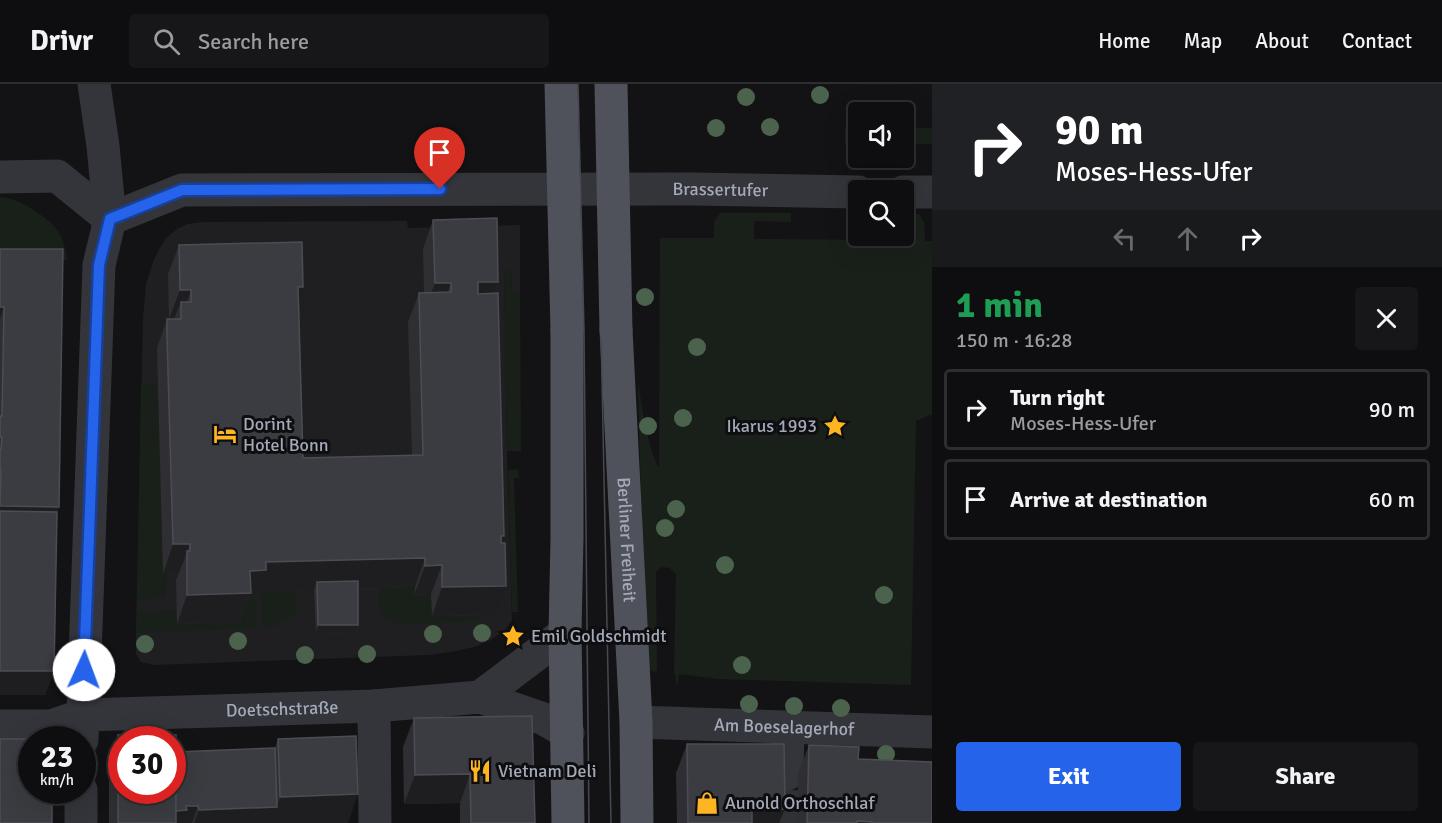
<!DOCTYPE html>
<meta charset="utf-8">
<style>
:root{--surface:#0e0e10;--page:#171719;--text:#f1f3f6;--muted:#9b9c9f;--line:#2e2e30;--accent:#2563eb}
body{margin:0;font-family:Signika,sans-serif;background:var(--page);color:var(--text);height:100vh;display:flex;flex-direction:column;font-size:22px;white-space:nowrap}
*{box-sizing:border-box;margin:0}
p{font-size:20px;color:var(--muted)}
.icon{flex:none;width:33px;height:33px;fill:none;stroke:currentColor;stroke-width:2;stroke-linecap:round;stroke-linejoin:round}
.map{position:relative;flex:1;overflow:hidden}
.details{display:flex;flex-direction:column;background:var(--surface);width:510px}
.details>*{flex:none}
.top-card{background:#202124;color:#fff;overflow:hidden}
.controls{position:absolute;left:848px;top:18px;display:grid;gap:12px}
.controls a{display:grid;place-items:center;width:66px;height:66px;border-radius:6px;background:var(--surface);box-shadow:0 6px 24px #0002,0 0 0 2px var(--line);font-size:30px}
.speed{position:absolute;left:18px;top:642px;display:flex;gap:12px;font-size:30px;font-weight:700;text-align:center}
.speed>*{display:grid;place-content:center;width:78px;height:78px;border-radius:50%;background:var(--surface);box-shadow:0 6px 24px #0002,0 0 0 2px var(--line);line-height:1}
.speed small{font-size:15px;font-weight:400}
.speed .limit{border:9px solid #d22;background:#fff;color:#111}
.pin{position:absolute;display:grid;place-items:center;width:51px;height:51px;color:#fff;margin:-62px -26px;border-radius:50% 50% 50% 0;rotate:-45deg;box-shadow:0 0 6px #0007}
.pin .icon{rotate:45deg}
.me{position:absolute;width:66px;margin:-33px;rotate:2deg;stroke-linejoin:round;filter:drop-shadow(0 0 4px #0008)}
.turn{display:flex;align-items:center;gap:21px;height:126px;padding:0 24px;font-size:27px}
.turn .icon{width:78px;height:78px;stroke-width:2.5}
.turn b{display:block;font-size:42px;line-height:51px}
.lanes{display:flex;align-items:center;height:57px;padding:0 24px;background:#0003;justify-content:center;gap:30px;direction:ltr}
.lanes .off{opacity:.35}
.round{display:grid;place-items:center;flex:none;width:63px;height:63px;border-radius:6px;background:var(--page)}
.summary{display:flex;align-items:center;justify-content:space-between;height:102px;padding:0 24px}
h1{font-size:36px;font-weight:700;line-height:45px;color:#1e9e55}
.primary-button{display:flex;gap:12px;margin-top:auto;padding:12px 24px}
.primary-button a{flex:1;height:69px;border-radius:6px;background:var(--accent);color:#fff;font-size:24px;font-weight:700;line-height:69px;text-align:center}
.primary-button a+a{background:var(--page);color:var(--text)}
ul{padding:0;list-style:none}
li{display:flex;align-items:center;gap:18px;height:81px;margin:0 12px 9px;padding:0 12px;border:3px solid var(--line);border-radius:6px}
li div{flex:1}
li b{display:block;font-size:22px}
li em{font-style:normal}
header{display:flex;align-items:center;gap:36px;box-sizing:border-box;height:84px;padding:0 30px;background:var(--surface);border-bottom:2px solid var(--line)}
header strong{font-size:28px}
nav{display:flex;gap:33px;margin-inline-start:auto;font-size:21px}
.search{width:420px;height:54px;background:var(--page);display:flex;align-items:center;gap:15px;box-sizing:border-box;padding:0 21px;border-radius:6px;color:var(--muted);font-size:22px}
main{display:flex;flex:1;min-height:0}
.map>svg:first-child{display:block}
</style>
<header>
<strong>Drivr</strong>
<div class="search"><svg class="icon" aria-label="search" viewBox="0 0 24 24"><circle cx="10" cy="10" r="6"/><path d="M15 15l6 6"/></svg>Search here</div>
<nav><a>Home</a><a>Map</a><a>About</a><a>Contact</a></nav>
</header>
<main>
<div class="map">
<svg width="932" height="739" viewBox="0 0 932 739">
<rect width="100%" height="100%" fill="#131315"/>
<polygon fill="#1f1f22" points="407,137 408,144 520,141 520,210 512,210 511,187 504,187 507,367 512,536 506,545 491,556 474,563 451,568 428,571 155,581 141,578 138,574 136,570 136,549 143,233 146,200 154,175 165,155 177,145 187,140 203,138"/>
<g fill="#19201a">
<rect x="845" y="43" width="13" height="17"/>
<polygon points="903,43 932,44 932,60 903,60"/>
<path d="M0 113C18 113 50 134 59 149 64 157 66 167 67 176H0Z"/>
<path d="M720 129H791V138L754 137V155L883 156V152H903V130H919L924 138 925 157H932V330L916 337 911 601 719 595 679 590 677 603 675 590H674L676 490 670 484 662 483 656 488 657 586 654 588 649 586 642 450 638 300C643 325 647 362 659 384L660 154H714V138Z"/>
<polygon points="504,187 511,187 512,209 520,210 521,367 507,367"/>
<polygon points="141,300 157,300 163,489 167,490 166,514 137,515"/>
<polygon points="518,385 519,394 514,394 518,528 512,528 508,386"/>
<polygon points="415,503 414,511 431,510 480,531 480,537 397,540 379,529 379,504"/>
<polygon points="296,506 297,529 273,543 262,544 261,507"/>
<polygon points="255,515 256,544 136,549 137,527 177,526 177,540 240,538 240,516"/>
</g>
<g fill="none" stroke-linecap="round" stroke-linejoin="round">
<polyline stroke="#303135" stroke-width="33" stroke-dasharray="33 16" stroke-linecap="butt" points="786,739 787,690"/>
<g stroke="#34353b" stroke-width="33">
<polyline points="0,93 57,92 110,135"/>
<polyline points="903,108 932,108"/>
<path id="s1" d="M110 135 182 106 694 105 858 108"/>
<polyline points="480,613 565,549"/>
<polyline points="374,622 375,739"/>
<path id="s2" d="M636 638 932 648"/>
<path id="s3" d="M0 642H51L83 631 374 622 480 613 544 635 568 649"/>
<polyline points="82,656 99,181 110,135 103,62 94,0"/>
<polyline points="787,690 788,644"/>
<polyline points="81,739 81,706"/>
</g>
<g stroke="#4f525a" stroke-width="33">
<path id="s4" d="M616 246 636 638 637 739"/>
<polyline points="567,247 567,454 565,549 568,739"/>
</g>
<g stroke="#474950" stroke-width="1.5">
<polyline points="578,0 584,246 589,739"/>
<polyline points="596,0 611,739"/>
</g>
<g stroke="#4f525a" stroke-width="33">
<polyline points="561,0 567,247"/>
<polyline points="611,0 616,246"/>
</g>
</g>
<g fill="#4b634d">
<circle cx="820" cy="11" r="9"/>
<circle cx="746" cy="13" r="9"/>
<circle cx="770" cy="43" r="9"/>
<circle cx="716" cy="44" r="9"/>
<circle cx="645" cy="213" r="9"/>
<circle cx="697" cy="263" r="9"/>
<circle cx="683" cy="334" r="9"/>
<circle cx="648" cy="342" r="9"/>
<circle cx="676" cy="425" r="9"/>
<circle cx="665" cy="444" r="9"/>
<circle cx="725" cy="481" r="9"/>
<circle cx="884" cy="511" r="9"/>
<circle cx="482" cy="549" r="9"/>
<circle cx="433" cy="550" r="9"/>
<circle cx="238" cy="557" r="9"/>
<circle cx="145" cy="560" r="9"/>
<circle cx="367" cy="570" r="9"/>
<circle cx="305" cy="571" r="9"/>
<circle cx="742" cy="581" r="9"/>
<circle cx="749" cy="620" r="9"/>
<circle cx="794" cy="622" r="9"/>
<circle cx="841" cy="624" r="9"/>
<circle cx="886" cy="670" r="9"/>
</g>
<g fill="#2f2f33">
<polygon points="433,136 498,198 494,210 502,459 496,531 432,532 431,510 414,511 415,503 358,505 358,541 355,548 316,549 314,506 258,507 255,515 248,515 240,538 177,540 176,496 179,489 163,490 157,264 167,235 169,235 168,190 179,161 299,215 303,374 412,371 408,238 419,209 424,209 423,165"/>
<polygon points="0,165 59,423 57,428 54,587 45,611 0,611"/>
<polygon points="414,634 535,739 460,739 460,719 404,720 403,663"/>
<polygon points="118,651 176,668 275,664 278,655 348,739 109,739 109,675"/>
<polygon points="687,660 779,739 677,739 676,689"/>
<polygon points="809,661 858,675 932,739 797,739 798,690"/>
</g>
<g fill="#1e1e21">
<polygon points="478,198 498,198 488,227 468,227"/>
<polygon points="435,199 451,199 440,228 424,228"/>
<polygon points="298,203 303,203 293,232"/>
<polygon points="180,206 191,206 181,235 181,218 174,235 169,235"/>
<polygon points="0,223 4,223 0,235"/>
<polygon points="0,422 59,423 48,452 0,451"/>
<polygon points="173,460 190,460 179,489 163,490"/>
<polygon points="425,474 415,503 317,506 317,498 314,506 258,507 255,515 248,515 240,538 177,540 187,511 250,487 266,478"/>
<polygon points="442,481 431,510 414,511 425,482"/>
<polygon points="506,502 496,531 432,532 442,503"/>
<polygon points="318,541 358,541 355,548 316,549"/>
<polygon points="0,587 54,587 45,611 0,611"/>
<polygon points="470,690 460,719 404,720 415,691"/>
<polygon points="358,710 348,739 194,739 199,726 277,723 280,713"/>
<polygon points="186,722 198,722 192,739 170,739 174,727"/>
<polygon points="752,725 785,725 779,739 747,739"/>
<polygon points="857,737 872,738 872,739 856,739"/>
</g>
<g fill="#3b3c41" stroke="#4c4d54" stroke-width="1.5" fill-rule="evenodd">
<polygon points="497,134 498,198 478,198 478,210 498,209 504,452 501,452 501,459 505,459 506,502 442,503 442,481 425,482 425,474 266,478 266,486 250,487 251,509 187,511 187,467 190,467 190,460 173,460 167,252 167,235 181,235 181,218 191,218 191,206 180,206 179,161 302,158 303,203 298,203 303,374 423,371 419,209 451,208 451,199 435,199 433,136"/>
<polygon points="0,165 63,165 59,423 0,422 1,386 0,386 0,365 1,365 2,353 0,353 0,332 2,332 4,223 0,223"/>
<polygon points="0,427 57,428 54,587 0,587"/>
<polygon points="358,497 358,541 318,541 317,498"/>
<polygon points="532,632 535,739 471,739 470,690 415,691 414,634"/>
<path d="M118 651H176V739H118ZM122 656H172V706H122Z"/>
<polygon points="356,652 358,710 280,713 278,655"/>
<polygon points="0,655 52,655 32,656 32,706 52,706 52,739 0,739"/>
<polygon points="687,660 784,660 785,725 752,725 752,739 688,739"/>
<polygon points="809,661 859,663 858,675 932,678 932,739 872,739 872,738 857,737 857,739 807,739"/>
<polygon points="275,664 277,723 199,726 198,722 186,722 187,726 176,727 176,668"/>
</g>
<g fill="none" stroke-linecap="round" stroke-linejoin="round">
<g stroke="#184099" stroke-width="15">
<polyline id="route" points="84,586 99,181 110,135 182,106 440,105"/>
</g>
<use href="#route" stroke="#2563eb" stroke-width="10"/>
</g>
<defs>
<g id="sight-bare" transform="scale(1.8)"><path d="M0-6L1.8-2.2L6-1.7L2.9 1.2L3.7 5.4L0 3.3L-3.7 5.4L-2.9 1.2L-6-1.7L-1.8-2.2Z" fill="#ffb421" stroke="#0e0e10" stroke-width="2.5" paint-order="stroke"/></g>
<g id="hotel-bare" transform="scale(1.8)"><path d="M-6-4.5h1.5V1H6V5H4.5V3h-9V5H-6ZM-4 0a1.8 1.8 0 1 1 3.6 0ZM.5 0V-2.5h3Q6-2.5 6 0Z" fill="#ffb421" stroke="#0e0e10" stroke-width="2.5" paint-order="stroke"/></g>
<g id="restaurant-bare" transform="scale(1.8)"><path d="M-5-6h1v4h1v-4h1v4h1v-4h1v5L-1.5 .5V6h-2V.5L-5-1ZM5-6V6H3V1.5H1.5Q1.5-4 5-6Z" fill="#ffb421" stroke="#0e0e10" stroke-width="2.5" paint-order="stroke"/></g>
<g id="shop-bare" transform="scale(1.8)"><path d="M-5-2.5h2.3a2.7 3.5 0 0 1 5.4 0H5L5.5 6h-11ZM-1.5-2.5h3a1.5 2.3 0 0 0-3 0Z" fill="#ffb421" stroke="#0e0e10" stroke-width="2.5" paint-order="stroke"/></g>
</defs>
<g fill-rule="evenodd">
<use href="#sight-bare" x="835" y="342"/>
<use href="#hotel-bare" x="225" y="350"/>
<use href="#sight-bare" x="513" y="552"/>
<use href="#restaurant-bare" x="480" y="687"/>
<use href="#shop-bare" x="707" y="719"/>
</g>
<g text-anchor="middle" dominant-baseline="central" stroke-width="6" stroke-linejoin="round" paint-order="stroke">
<g font-size="18" fill="#a3a9b7" stroke="#0e0e10">
<text stroke="none"><textPath href="#s1" startOffset="616">Brassertufer</textPath></text>
<text stroke="none"><textPath href="#s4" startOffset="210">Berliner Freiheit</textPath></text>
<text stroke="none"><textPath href="#s3" startOffset="284">Doetschstraße</textPath></text>
<text stroke="none"><textPath href="#s2" startOffset="148">Am Boeselagerhof</textPath></text>
</g>
<g font-size="18" fill="#a3a9b7" stroke="#0e0e10" text-anchor="start">
<text x="243" y="340">Dorint<tspan x="243" dy="21">Hotel Bonn</tspan></text>
<text x="817" y="342" text-anchor="end">Ikarus 1993</text>
<text x="531" y="552">Emil Goldschmidt</text>
<text x="498" y="687">Vietnam Deli</text>
<text x="725" y="719">Aunold Orthoschlaf</text>
</g>
</g>
</svg>
<div class="controls">
<a><svg class="icon" aria-label="sound" viewBox="0 0 24 24"><path d="M4 9h4l5-4v14l-5-4H4zM17 9q2 3 0 6"/></svg></a>
<a><svg class="icon" aria-label="search" viewBox="0 0 24 24"><circle cx="10" cy="10" r="6"/><path d="M15 15l6 6"/></svg></a>
</div>
<div class="speed"><div>23<small>km/h</small></div><div class="limit">30</div></div>
<div class="pin" style="left:440px;top:105px;background:#d93025"><svg class="icon" aria-label="arrive" viewBox="0 0 24 24"><path d="M6 21V4h12l-3 4 3 4H6"/></svg></div>
<svg class="me" style="left:84px;top:586px" viewBox="-20 -20 40 40"><circle r="19" fill="#fff"/><path d="M0-13L10 11 0 6-10 11z" fill="#2563eb"/></svg>
</div>
<section class="details">
<div class="top-card">
<div class="turn"><svg class="icon" aria-label="right" viewBox="0 0 24 24"><path d="M7 20v-9h11M14 6l5 5-5 5"/></svg><div><b>90 m</b>Moses-Hess-Ufer</div></div>
<div class="lanes"><svg class="icon off" aria-label="left" viewBox="0 0 24 24"><path d="M17 20v-9H6M10 6l-5 5 5 5"/></svg><svg class="icon off" aria-label="ahead" viewBox="0 0 24 24"><path d="M12 20V5M6 11l6-6 6 6"/></svg><svg class="icon" aria-label="right" viewBox="0 0 24 24"><path d="M7 20v-9h11M14 6l5 5-5 5"/></svg></div>
</div>
<div class="summary"><div><h1>1 min</h1><p>150 m · 16:28</p></div><a class="round"><svg class="icon" aria-label="close" viewBox="0 0 24 24"><path d="M6 6l12 12M18 6L6 18"/></svg></a></div>
<ul>
<li><svg class="icon" aria-label="right" viewBox="0 0 24 24"><path d="M7 20v-9h11M14 6l5 5-5 5"/></svg><div><b>Turn right</b><p>Moses-Hess-Ufer</p></div><em>90 m</em></li>
<li><svg class="icon" aria-label="arrive" viewBox="0 0 24 24"><path d="M6 21V4h12l-3 4 3 4H6"/></svg><div><b>Arrive at destination</b></div><em>60 m</em></li>
</ul>
<div class="primary-button"><a>Exit</a><a>Share</a></div>
</section>
</main>
